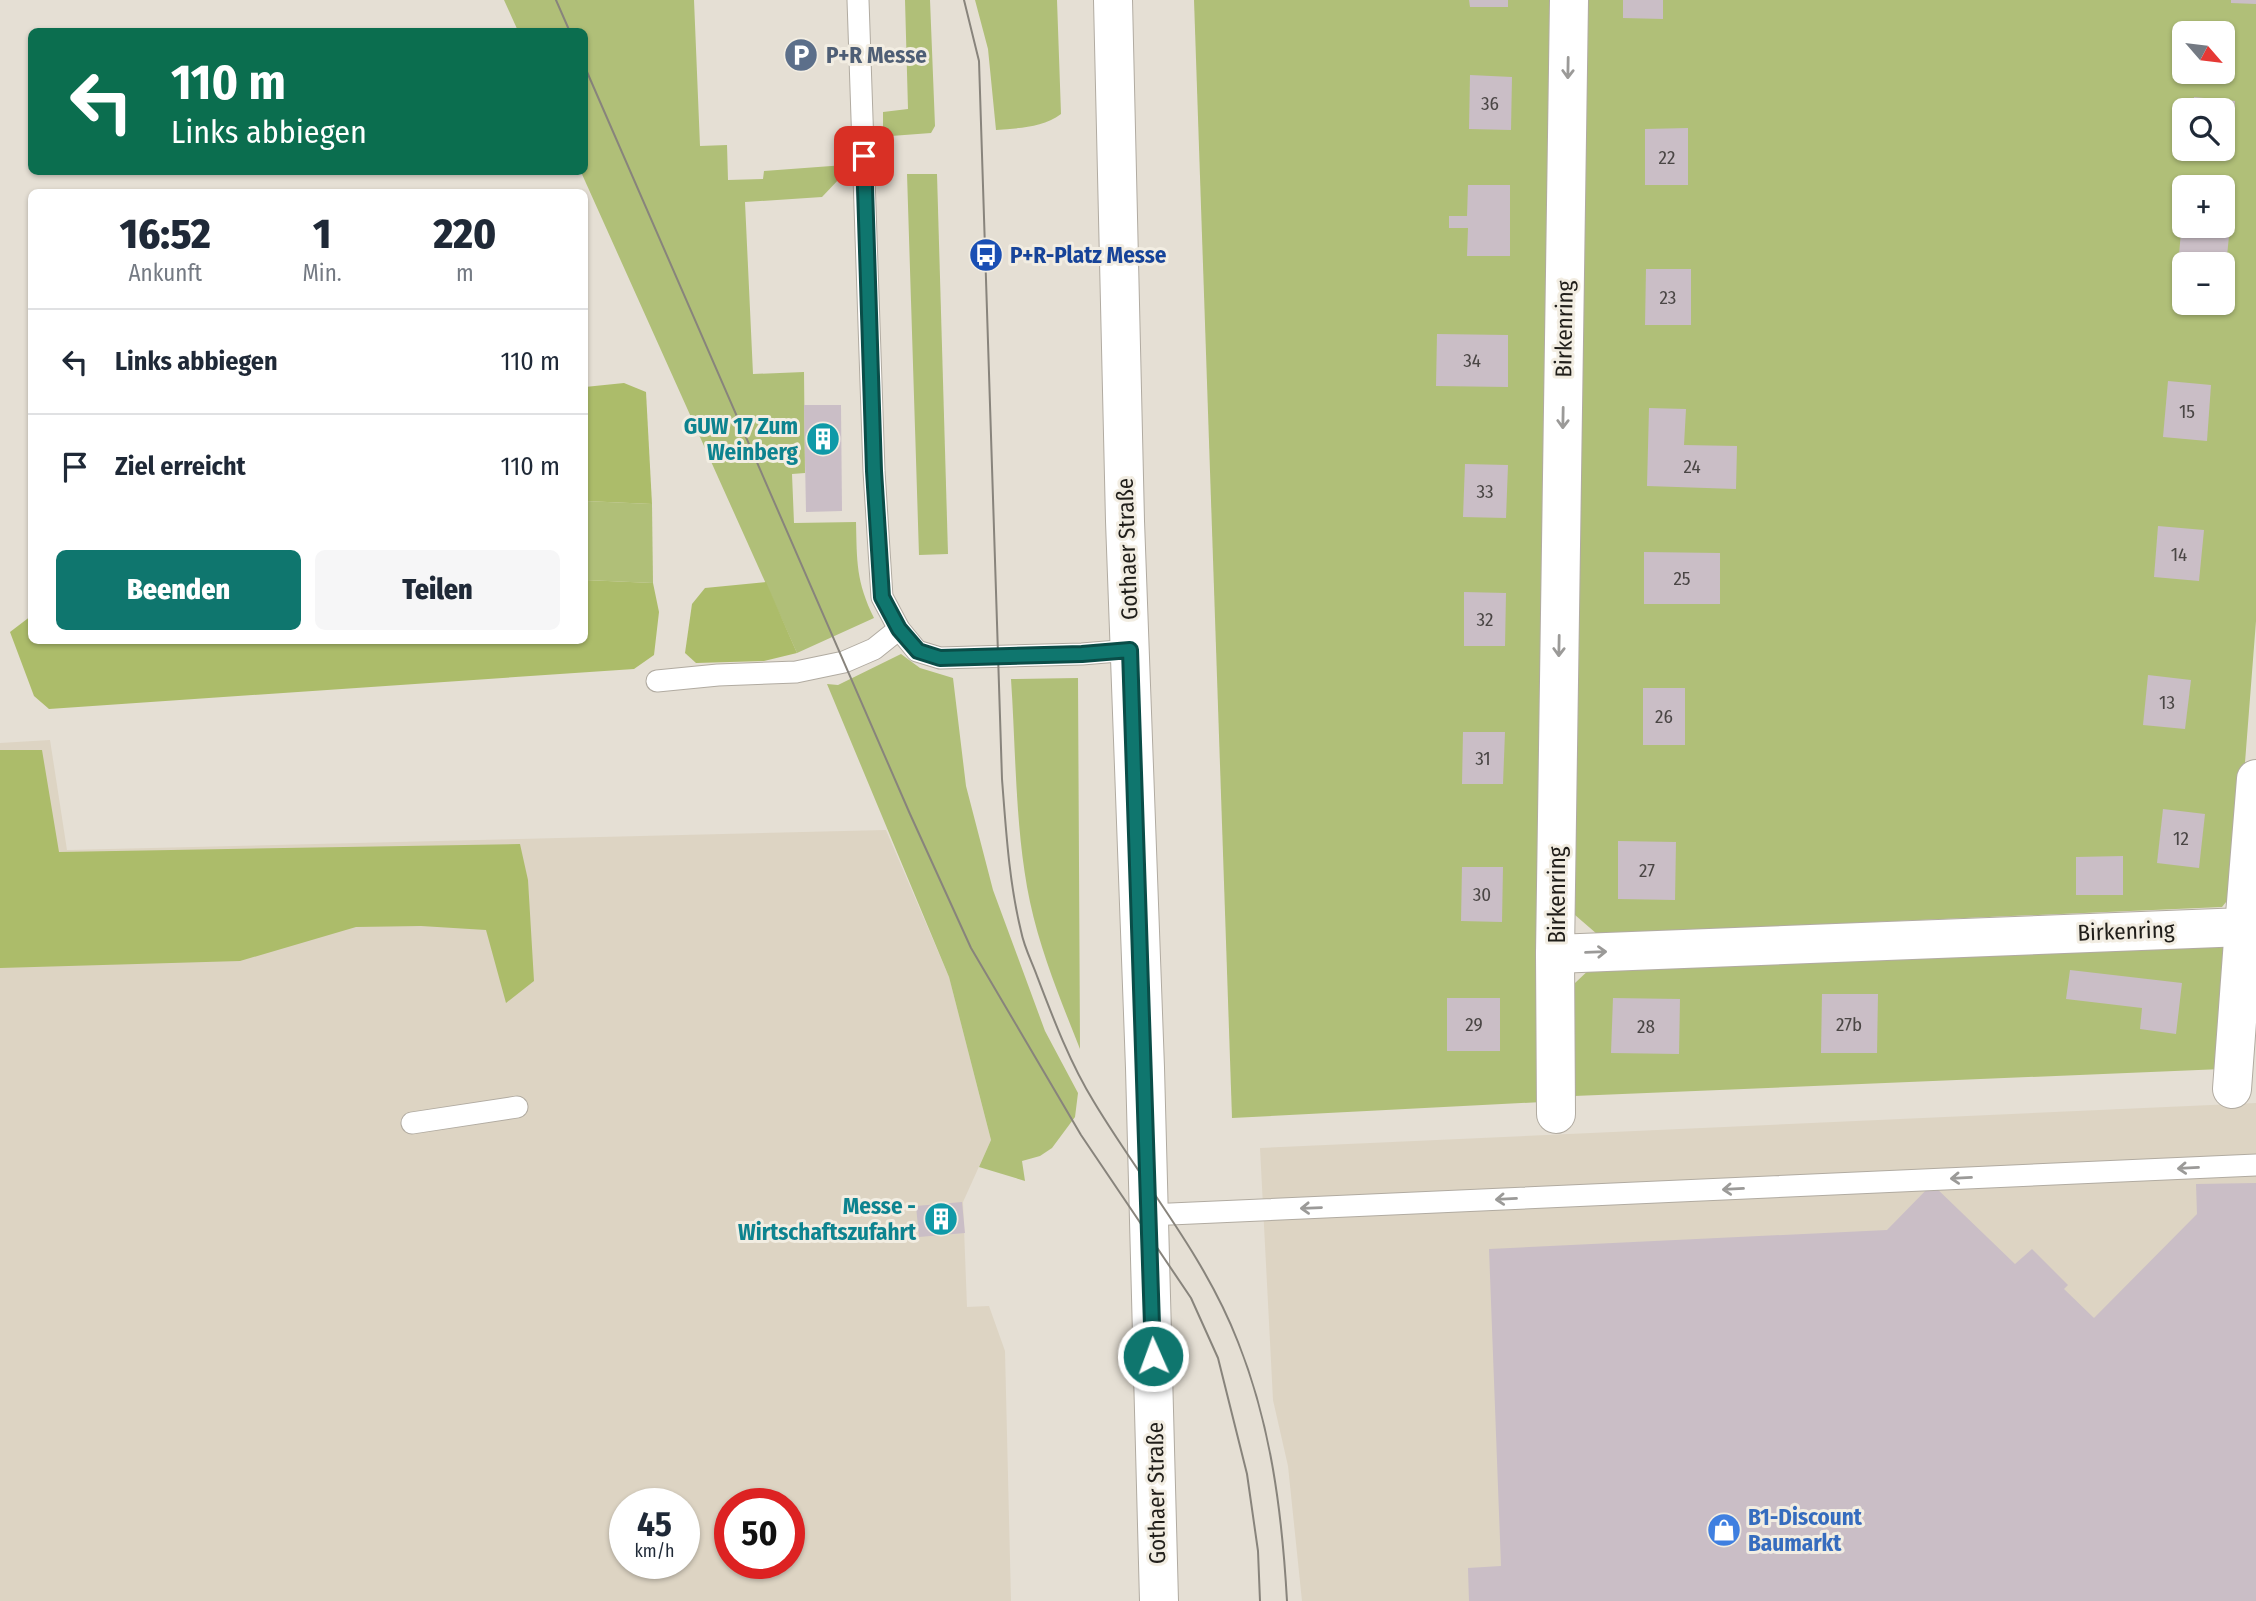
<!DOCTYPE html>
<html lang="de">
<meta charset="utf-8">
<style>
:root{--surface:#fff;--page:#f6f6f7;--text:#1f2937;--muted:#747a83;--line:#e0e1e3;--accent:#0f766e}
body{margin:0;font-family:"Fira Sans Condensed",sans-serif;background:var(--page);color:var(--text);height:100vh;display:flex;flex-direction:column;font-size:26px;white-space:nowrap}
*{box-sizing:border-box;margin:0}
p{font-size:23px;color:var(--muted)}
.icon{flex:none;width:38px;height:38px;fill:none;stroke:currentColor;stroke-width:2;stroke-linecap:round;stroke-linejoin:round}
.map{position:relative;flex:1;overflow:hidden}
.sheet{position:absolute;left:28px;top:189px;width:560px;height:455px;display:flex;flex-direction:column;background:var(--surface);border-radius:10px;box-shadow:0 2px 5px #0004}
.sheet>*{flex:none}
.guide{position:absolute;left:28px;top:28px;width:560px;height:147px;border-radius:10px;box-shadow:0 2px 5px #0004;background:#0b6e4f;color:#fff;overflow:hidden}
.needle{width:46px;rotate:118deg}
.controls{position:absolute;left:2172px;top:21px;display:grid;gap:14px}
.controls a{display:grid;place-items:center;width:63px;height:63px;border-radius:10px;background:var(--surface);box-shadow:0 2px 5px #0004;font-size:35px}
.speed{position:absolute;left:609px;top:1488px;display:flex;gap:14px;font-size:35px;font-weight:700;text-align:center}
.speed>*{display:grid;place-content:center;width:91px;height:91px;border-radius:50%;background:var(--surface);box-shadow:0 2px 5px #0004;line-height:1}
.speed small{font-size:18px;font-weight:400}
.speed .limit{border:10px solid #d22;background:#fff;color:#111}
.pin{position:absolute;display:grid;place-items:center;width:60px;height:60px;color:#fff;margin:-30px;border-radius:14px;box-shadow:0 4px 10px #0006}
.me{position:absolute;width:77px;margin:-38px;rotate:358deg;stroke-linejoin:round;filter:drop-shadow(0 0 5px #0008)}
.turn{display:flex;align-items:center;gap:24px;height:147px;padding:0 28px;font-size:32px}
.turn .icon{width:91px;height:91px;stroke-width:2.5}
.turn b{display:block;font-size:49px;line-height:60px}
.eta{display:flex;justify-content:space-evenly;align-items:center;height:119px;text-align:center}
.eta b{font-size:42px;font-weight:800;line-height:49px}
.cta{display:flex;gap:14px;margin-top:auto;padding:14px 28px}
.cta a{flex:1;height:80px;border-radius:10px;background:var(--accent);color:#fff;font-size:28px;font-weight:800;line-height:80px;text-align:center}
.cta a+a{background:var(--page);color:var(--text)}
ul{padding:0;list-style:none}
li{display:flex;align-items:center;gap:21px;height:105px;padding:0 28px;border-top:2px solid var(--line)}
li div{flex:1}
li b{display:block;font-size:26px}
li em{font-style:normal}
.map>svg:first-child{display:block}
</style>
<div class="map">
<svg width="2256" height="1601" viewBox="0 0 2256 1601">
<rect width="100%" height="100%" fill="#e5dfd4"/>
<g fill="#ddd4c3" fill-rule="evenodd">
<path d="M50 740 67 850 886 830 949 977 991 1140 963 1202 967 1307 989 1306 1005 1351 1011 1601H0V743ZM625 1503H684V1563H625ZM730 1503H789V1563H730Z"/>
<polygon points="2256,1103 2256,1601 1302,1601 1288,1466 1273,1400 1260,1148"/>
</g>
<g fill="#b0bf78" fill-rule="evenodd">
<path d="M504 0H694L700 146 727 145 728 180 763 179 764 171 845 165 841 177 822 197 745 202 753 374 804 372 805 473 792 474 794 523 856 522C857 562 856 581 874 618L797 653 581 172H584V32L518 31Z"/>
<polygon points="905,0 930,0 935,126 931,133 891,136 883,133 883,112 908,109"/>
<path d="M975 0H1057L1061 114C1042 128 1019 128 996 130L988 49Z"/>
<polygon points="1194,0 1552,0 1542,1102 1232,1118"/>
<path d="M1583 0H2256V621L2235 891 2222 907 1597 934 1575 915ZM2184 33H2222V72H2184ZM2184 110H2222V149H2184ZM2184 187H2222V226H2184ZM2184 264H2222V303H2184Z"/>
<polygon points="907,174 937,174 948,554 919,555"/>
<polygon points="585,501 652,504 653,583 585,580"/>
<polygon points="901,654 920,668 953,678 966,786 993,890 1045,1031 1078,1093 1075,1117 1052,1148 1040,1156 1022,1161 1025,1181 979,1167 991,1140 949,977 827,684 838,685"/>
<path d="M1078 678 1080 1049C1061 1001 1041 953 1030 902 1015 830 1016 753 1011 679Z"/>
<polygon points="2221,944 2231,955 2222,1069 1574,1096 1575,983 1592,967"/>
</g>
<g fill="#acbc6a">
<polygon points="624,383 646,392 652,504 585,501 585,387"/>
<polygon points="585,580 653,583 659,612 654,655 634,669 49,709 34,696 10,632 31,616 32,640 584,640"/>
<polygon points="766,582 797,653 764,661 696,663 685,653 692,604 705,588"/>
<polygon points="0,750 42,750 59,852 520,844 528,880 534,981 506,1003 486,930 421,926 356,927 240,961 0,968"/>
</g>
<g fill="#cabec6">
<polygon points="1469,0 1508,0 1508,7 1470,7"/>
<polygon points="1623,0 1663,0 1663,19 1623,18"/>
<polygon points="2231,0 2256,0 2256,4 2231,3"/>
<polygon points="1470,75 1512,77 1511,130 1469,129"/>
<polygon points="2194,97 2235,101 2231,160 2189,156 2190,149 2222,149 2222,110 2193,110"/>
<polygon points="1688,128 1688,185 1645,185 1645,129"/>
<polygon points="1468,185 1510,185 1510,256 1467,256 1468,228 1449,228 1449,216 1467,216"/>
<polygon points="2181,232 2229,236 2224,286 2222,286 2222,264 2184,264 2184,289 2176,288"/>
<polygon points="1646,269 1691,269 1691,325 1645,325"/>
<polygon points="1437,334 1508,335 1508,387 1436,386"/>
<polygon points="2168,381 2211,385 2207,441 2163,437"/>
<polygon points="804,405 841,405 842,511 806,512"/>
<polygon points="1649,408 1686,409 1684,445 1737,446 1736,489 1647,486"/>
<polygon points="1465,464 1508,465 1506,518 1463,517"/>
<polygon points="2158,526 2204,530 2199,581 2154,577"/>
<polygon points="1644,552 1720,553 1720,604 1644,604"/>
<polygon points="1464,592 1506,593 1505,646 1464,646"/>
<polygon points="2148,675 2191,680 2185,729 2143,725"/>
<rect x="1643" y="688" width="42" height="57"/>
<polygon points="1463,732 1505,732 1503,784 1462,784"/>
<polygon points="2163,809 2205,814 2199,868 2157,863"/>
<polygon points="1618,841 1676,842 1675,900 1618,899"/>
<polygon points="2123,856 2123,895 2076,895 2076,857"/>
<polygon points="1462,867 1503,867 1502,922 1461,921"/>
<polygon points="2070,970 2182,983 2176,1034 2140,1029 2142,1008 2066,999"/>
<polygon points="1822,994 1878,994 1877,1053 1821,1053"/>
<rect x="1447" y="998" width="53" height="53"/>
<polygon points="1613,998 1680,999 1679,1054 1611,1053"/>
<polygon points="2256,1183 2256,1601 1469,1601 1468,1568 1501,1566 1489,1249 1887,1230 1932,1184 2015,1264 2032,1249 2068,1285 2064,1289 2094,1318 2197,1214 2196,1184"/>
<polygon points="962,1202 965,1233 919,1237 916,1206"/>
</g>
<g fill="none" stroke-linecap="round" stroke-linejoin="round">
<g stroke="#b1aba1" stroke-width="23">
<g id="lane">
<polyline points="858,0 874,471 882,597 899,629 917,651 940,658 1082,654 1130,650"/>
<polyline points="657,681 718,675 796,672 844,662 874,649 899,629"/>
<polyline points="412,1123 517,1107"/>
<polyline points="1148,1215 2256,1165"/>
</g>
</g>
<g stroke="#b1aba1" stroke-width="40">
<g id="street">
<polyline points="1569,0 1555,954 2244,927 2256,779"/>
<polyline points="1555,954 1556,1114"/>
<polyline points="2232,1089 2244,927"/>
</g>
</g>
<g stroke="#b1aba1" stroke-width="40">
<polyline id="secondary" points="1113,0 1125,521 1145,1068 1159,1601"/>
</g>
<use href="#lane" stroke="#fff" stroke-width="21"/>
<use href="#street" stroke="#fff" stroke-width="38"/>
<use href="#secondary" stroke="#fff" stroke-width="38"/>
<g stroke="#88847c" stroke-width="2">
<polyline points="556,0 570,32"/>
<path d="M964 0 979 61 1002 779C1006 830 1009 882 1021 931 1024 947 1032 962 1037 976 1053 1018 1070 1063 1094 1102 1142 1182 1204 1254 1238 1342 1271 1425 1282 1512 1287 1601"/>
<polyline points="584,65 910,814 971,948 1081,1135 1191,1298 1218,1358 1247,1474 1258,1551 1260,1601"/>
</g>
</g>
<defs><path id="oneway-shaft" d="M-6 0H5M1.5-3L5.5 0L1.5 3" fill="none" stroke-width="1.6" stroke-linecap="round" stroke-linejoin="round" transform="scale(1.75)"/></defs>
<g stroke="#9b9a98">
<use href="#oneway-shaft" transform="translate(1568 68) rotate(91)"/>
<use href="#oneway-shaft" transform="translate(1563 418) rotate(91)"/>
<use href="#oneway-shaft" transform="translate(1559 646) rotate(91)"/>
<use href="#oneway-shaft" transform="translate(1596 952) rotate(-2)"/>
<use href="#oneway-shaft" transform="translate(2188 1168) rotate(177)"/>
<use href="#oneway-shaft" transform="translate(1961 1178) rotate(177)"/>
<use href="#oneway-shaft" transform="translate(1733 1189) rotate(177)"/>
<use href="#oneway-shaft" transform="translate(1506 1199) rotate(177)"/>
<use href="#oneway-shaft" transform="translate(1311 1208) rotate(178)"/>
</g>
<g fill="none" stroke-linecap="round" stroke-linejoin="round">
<g stroke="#0a4d48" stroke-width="18">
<polyline id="route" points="864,156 874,471 882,597 899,629 918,651 940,658 1082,654 1130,650 1153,1356"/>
</g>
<use href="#route" stroke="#0f766e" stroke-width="12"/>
</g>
<defs>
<g id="parking-disc" transform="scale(1.75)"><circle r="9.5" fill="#5c6f8a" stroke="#f2ede2"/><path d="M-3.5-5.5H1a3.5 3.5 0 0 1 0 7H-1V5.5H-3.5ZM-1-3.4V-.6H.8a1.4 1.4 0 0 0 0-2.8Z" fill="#fff"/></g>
<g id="bus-disc" transform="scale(1.75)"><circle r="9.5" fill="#1a4fb4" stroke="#f2ede2"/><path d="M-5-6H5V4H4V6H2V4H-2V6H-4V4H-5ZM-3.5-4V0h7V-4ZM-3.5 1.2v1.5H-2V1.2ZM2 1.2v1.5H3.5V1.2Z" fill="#fff"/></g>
<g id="building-disc" transform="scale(1.75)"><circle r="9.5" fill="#0f9aa8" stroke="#f2ede2"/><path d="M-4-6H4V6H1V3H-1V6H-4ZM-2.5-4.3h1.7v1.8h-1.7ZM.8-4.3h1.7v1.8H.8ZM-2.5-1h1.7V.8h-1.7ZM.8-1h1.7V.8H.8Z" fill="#fff"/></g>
<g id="shop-disc" transform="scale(1.75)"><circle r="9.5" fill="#3f7fe0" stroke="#f2ede2"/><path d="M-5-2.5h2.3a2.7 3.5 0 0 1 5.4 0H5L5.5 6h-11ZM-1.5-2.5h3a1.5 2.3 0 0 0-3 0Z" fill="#fff"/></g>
</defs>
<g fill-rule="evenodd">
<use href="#parking-disc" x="801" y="55"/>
<use href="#bus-disc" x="986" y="255"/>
<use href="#building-disc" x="823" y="439"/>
<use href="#building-disc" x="941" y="1219"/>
<use href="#shop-disc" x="1724" y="1530"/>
</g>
<g text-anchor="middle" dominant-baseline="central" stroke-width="6" stroke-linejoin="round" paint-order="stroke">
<g font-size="19" fill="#4a4645">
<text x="1490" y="103">36</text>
<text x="1667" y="157">22</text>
<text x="1668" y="297">23</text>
<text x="1472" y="360">34</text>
<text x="2187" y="411">15</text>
<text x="1692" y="466">24</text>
<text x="1485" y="491">33</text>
<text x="2179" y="554">14</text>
<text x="1682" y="578">25</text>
<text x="1485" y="619">32</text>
<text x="2167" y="702">13</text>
<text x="1664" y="716">26</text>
<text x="1483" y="758">31</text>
<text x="2181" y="838">12</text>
<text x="1647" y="870">27</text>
<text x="1482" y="894">30</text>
<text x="1474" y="1024">29</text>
<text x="1849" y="1024">27b</text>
<text x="1646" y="1026">28</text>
</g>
<g font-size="23" font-weight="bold" fill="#4e5e75" stroke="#f2ede2" text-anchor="start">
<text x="826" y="55">P+R Messe</text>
</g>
<g font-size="23" font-weight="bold" fill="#164399" stroke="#f2ede2" text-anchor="start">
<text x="1010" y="255">P+R-Platz Messe</text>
</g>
<g font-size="23" fill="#201e1a" stroke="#f2ede2">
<text transform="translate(1564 329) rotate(-89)">Birkenring</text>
<text transform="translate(1127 549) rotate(-92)">Gothaer Straße</text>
<text transform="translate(1557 895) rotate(-90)">Birkenring</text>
<text transform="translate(2126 931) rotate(-2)">Birkenring</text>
<text transform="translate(1156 1493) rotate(-91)">Gothaer Straße</text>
</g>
<g font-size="23" font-weight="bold" fill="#0d838f" stroke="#f2ede2" text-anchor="end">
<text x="798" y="426">GUW 17 Zum<tspan x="798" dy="26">Weinberg</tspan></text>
<text x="916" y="1206">Messe -<tspan x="916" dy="26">Wirtschaftszufahrt</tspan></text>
</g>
<g font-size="23" font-weight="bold" fill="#366cbe" stroke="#f2ede2" text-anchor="start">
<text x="1748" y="1517">B1-Discount<tspan x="1748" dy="26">Baumarkt</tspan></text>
</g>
</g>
</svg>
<div class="controls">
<a><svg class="needle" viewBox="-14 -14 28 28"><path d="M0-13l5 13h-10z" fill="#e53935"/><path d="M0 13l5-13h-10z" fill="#747a83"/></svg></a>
<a><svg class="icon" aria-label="search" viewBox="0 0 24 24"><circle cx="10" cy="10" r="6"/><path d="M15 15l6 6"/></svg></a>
<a>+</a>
<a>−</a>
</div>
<div class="speed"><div>45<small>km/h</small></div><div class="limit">50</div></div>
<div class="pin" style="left:864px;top:156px;background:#d93025"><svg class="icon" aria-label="arrive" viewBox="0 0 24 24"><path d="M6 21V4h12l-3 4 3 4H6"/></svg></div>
<svg class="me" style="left:1153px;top:1356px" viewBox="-20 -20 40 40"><circle r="17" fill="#0f766e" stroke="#fff" stroke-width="3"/><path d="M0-11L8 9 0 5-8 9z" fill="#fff"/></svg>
<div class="guide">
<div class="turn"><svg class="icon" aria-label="left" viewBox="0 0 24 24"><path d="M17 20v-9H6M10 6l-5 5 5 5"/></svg><div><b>110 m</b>Links abbiegen</div></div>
</div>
<section class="sheet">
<div class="eta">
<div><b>16:52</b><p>Ankunft</p></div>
<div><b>1</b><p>Min.</p></div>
<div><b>220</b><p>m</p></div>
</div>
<ul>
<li><svg class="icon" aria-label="left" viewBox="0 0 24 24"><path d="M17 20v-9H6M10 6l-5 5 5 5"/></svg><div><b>Links abbiegen</b></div><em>110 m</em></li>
<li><svg class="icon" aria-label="arrive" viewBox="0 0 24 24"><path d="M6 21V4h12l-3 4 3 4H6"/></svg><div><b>Ziel erreicht</b></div><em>110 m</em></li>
</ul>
<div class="cta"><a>Beenden</a><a>Teilen</a></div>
</section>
</div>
